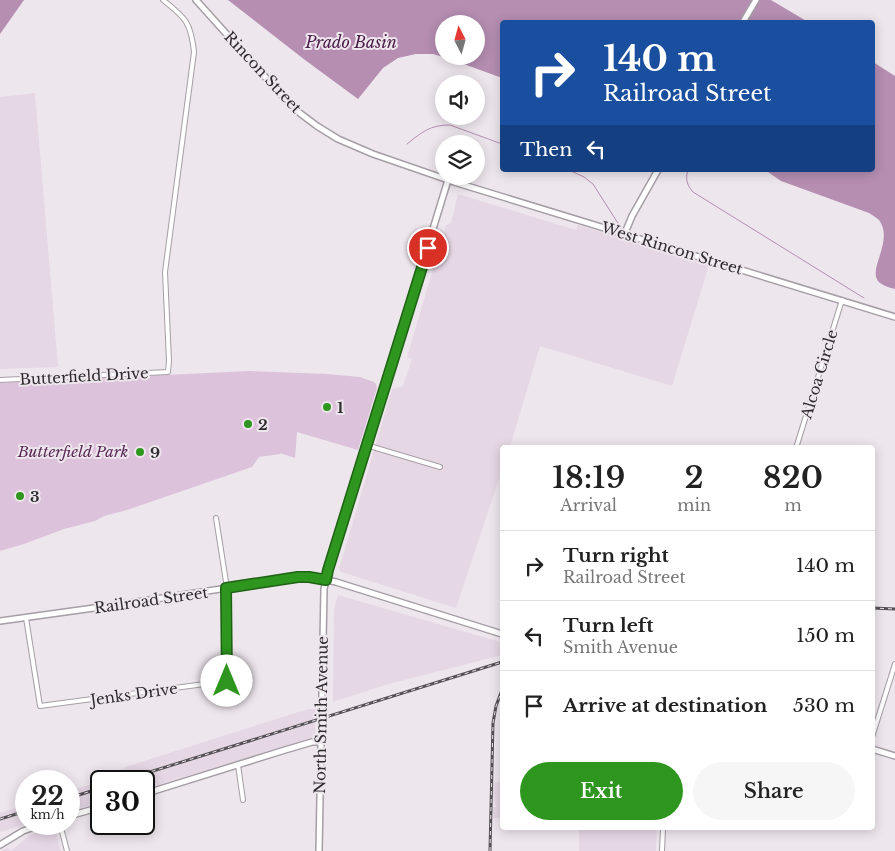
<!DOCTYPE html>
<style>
:root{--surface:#fff;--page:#f6f6f6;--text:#222;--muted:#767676;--line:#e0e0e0;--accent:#2e961e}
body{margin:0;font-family:"Libre Baskerville",serif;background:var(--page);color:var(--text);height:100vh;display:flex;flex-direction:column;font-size:19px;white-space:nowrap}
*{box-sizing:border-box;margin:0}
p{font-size:16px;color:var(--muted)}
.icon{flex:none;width:28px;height:28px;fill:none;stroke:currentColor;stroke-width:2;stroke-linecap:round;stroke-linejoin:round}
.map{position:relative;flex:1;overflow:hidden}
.details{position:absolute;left:500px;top:445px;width:375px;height:385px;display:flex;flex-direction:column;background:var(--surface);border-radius:5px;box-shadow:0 2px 12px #0003}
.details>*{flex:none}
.banner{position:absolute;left:500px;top:20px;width:375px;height:152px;border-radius:5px;box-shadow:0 2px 12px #0003;background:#1a4fa0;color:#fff;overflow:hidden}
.needle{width:32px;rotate:354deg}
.buttons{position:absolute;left:435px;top:15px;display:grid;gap:10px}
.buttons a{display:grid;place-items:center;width:50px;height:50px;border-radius:50%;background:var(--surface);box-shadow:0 2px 12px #0003;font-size:25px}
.speed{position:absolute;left:15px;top:770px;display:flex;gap:10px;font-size:25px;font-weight:700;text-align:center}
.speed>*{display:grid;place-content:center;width:65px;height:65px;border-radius:50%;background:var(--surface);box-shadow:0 2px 12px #0003;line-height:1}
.speed small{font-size:12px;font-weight:400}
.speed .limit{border:2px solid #111;border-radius:8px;background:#fff;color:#111}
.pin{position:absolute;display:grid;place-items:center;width:42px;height:42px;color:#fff;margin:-21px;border:2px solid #fff;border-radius:50%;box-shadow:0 1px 5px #0007}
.me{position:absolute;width:55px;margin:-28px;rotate:0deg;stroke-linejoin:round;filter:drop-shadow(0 0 4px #0008)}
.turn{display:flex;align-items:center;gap:18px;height:105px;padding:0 20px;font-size:22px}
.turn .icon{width:65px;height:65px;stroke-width:2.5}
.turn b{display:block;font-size:35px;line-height:42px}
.then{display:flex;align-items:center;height:48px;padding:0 20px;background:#0003;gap:10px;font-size:19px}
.eta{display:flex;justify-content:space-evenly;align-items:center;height:85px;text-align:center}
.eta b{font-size:30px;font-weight:600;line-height:35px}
.cta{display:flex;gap:10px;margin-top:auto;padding:10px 20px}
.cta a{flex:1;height:58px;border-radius:30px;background:var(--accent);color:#fff;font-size:20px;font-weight:600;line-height:58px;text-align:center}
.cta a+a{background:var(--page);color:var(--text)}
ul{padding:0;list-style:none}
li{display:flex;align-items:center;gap:15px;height:70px;padding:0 20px;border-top:1px solid var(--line)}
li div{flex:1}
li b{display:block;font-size:19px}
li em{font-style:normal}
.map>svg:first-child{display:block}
</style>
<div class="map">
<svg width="895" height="851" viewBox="0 0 895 851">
<rect width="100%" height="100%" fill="#eee6ed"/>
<g fill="#e6d7e5">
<polygon points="35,93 58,367 0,369 0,97"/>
<polygon points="458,194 576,230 578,225 709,265 672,386 540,346 510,447 502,448 502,470 456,608 341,572 339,569 392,389 403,386 412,359 407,357 446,225 451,223"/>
<polygon points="338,595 497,641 502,644 502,655 385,685 333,702 334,609"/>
<polygon points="308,709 315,709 315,734 311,738 144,789 144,781 101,781 101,802 69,811 69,791 120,775 125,767"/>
<polygon points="495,782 502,782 502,818 493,818 493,807 496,807 493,794 493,784"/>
<polygon points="26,805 26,824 27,824 0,832 0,813"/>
<polygon points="47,828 56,832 61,851 0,851 8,848 11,851 30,835"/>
<polygon points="579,828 657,828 656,851 579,851"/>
</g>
<polygon fill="#dcc2da" points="249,371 327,374 360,377 374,382 376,384 377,388 358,450 297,432 295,458 280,453 280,454 259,457 252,467 127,510 104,516 95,521 64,529 24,544 0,551 0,383"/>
<g fill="#b58eb2" fill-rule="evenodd">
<polygon points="0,0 24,0 0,34"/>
<path d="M228 0H771L808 22H502V78L450 59 433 54H416L398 58 383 68 358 99 305 60ZM444 24H476V56H444Z"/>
<path d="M873 62 895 76V289C890 288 884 286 880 283 865 271 895 242 879 220 877 218 872 215 869 213L781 181 768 172 762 170H872Z"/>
</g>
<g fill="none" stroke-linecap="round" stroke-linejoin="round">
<g stroke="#b58eb2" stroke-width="1">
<path d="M407 144C422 132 430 125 450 125L502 144"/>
<polyline points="569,170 584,177 593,184 621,228"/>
<path d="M688 170C685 179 687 185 693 192L864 298"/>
</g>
<g stroke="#a69ea6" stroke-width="6">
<g id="street">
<path d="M0 380 168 372 169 361 165 272 194 52C191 23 186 18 163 0"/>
<polyline points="366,445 440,467"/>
<polyline points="796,448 842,300"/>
<polyline points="26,618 40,706 227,681 227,588 216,518"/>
<polyline points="872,737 895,664"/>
<polyline points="238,765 243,800"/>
<polyline points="60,824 67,851"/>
<polyline points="662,851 663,828"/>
</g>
</g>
<g stroke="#a69ea6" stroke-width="8">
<g id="secondary">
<polyline points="196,0 285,99 301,114 317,126 338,139 373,154 454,182 895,317"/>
<polyline points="743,22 756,0"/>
<polyline points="625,233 632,216 658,170"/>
<polyline points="0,621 130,603 298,577 318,578 336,582 502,634"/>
<polyline points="872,749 895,756"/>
<polyline points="144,794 285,750 312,742 320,742"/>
<polyline points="69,816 101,807"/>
<polyline points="0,845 23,831 43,824"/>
<polyline points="319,851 324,589 328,571 448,180"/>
</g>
</g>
<use href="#street" stroke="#fff" stroke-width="4"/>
<use href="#secondary" stroke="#fff" stroke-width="5"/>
<g stroke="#555155" stroke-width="3">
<g id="rail">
<polyline points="872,608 895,609"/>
<polyline points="121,781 502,662"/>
<polyline points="69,798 101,788"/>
<polyline points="0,819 26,811"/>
<polyline points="490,851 493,723 496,706 502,690"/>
</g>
</g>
<use href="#rail" stroke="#eee6ed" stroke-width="1" stroke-dasharray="4" stroke-linecap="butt"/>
</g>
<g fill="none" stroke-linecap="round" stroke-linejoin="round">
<g stroke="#1e6214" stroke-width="12">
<polyline id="route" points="227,681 226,588 298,577 309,577 326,580 328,570 428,248"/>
</g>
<use href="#route" stroke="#2e961e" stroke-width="9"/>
</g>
<g fill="#2e961e" stroke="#eee6ed" stroke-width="2">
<circle cx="327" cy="407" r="5"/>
<circle cx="248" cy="424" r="5"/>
<circle cx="140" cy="452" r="5"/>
<circle cx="20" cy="496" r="5"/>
</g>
<g text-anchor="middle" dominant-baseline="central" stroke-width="4" stroke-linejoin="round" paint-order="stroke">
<g font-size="15" fill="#2e2b2e" stroke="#eee6ed">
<text transform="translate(263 72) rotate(47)">Rincon Street</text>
<text transform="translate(672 248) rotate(17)">West Rincon Street</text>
<text transform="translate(819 374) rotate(-73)">Alcoa Circle</text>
<text transform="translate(84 376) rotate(-3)">Butterfield Drive</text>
<text transform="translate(151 600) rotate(-8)">Railroad Street</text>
<text transform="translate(134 694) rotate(-8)">Jenks Drive</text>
<text transform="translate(321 715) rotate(-89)">North Smith Avenue</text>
</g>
<g font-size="15" font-weight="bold" fill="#2e2b2e" stroke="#eee6ed" text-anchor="start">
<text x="337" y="407">1</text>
<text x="258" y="424">2</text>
<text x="150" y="452">9</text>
<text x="30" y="496">3</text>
</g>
<g font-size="15" font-style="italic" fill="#582755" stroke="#eee6ed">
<text x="73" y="451">Butterfield Park</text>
</g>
<g font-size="16" font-style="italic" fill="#4a1a48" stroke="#eee6ed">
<text x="351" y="42">Prado Basin</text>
</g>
</g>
</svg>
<div class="buttons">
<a><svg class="needle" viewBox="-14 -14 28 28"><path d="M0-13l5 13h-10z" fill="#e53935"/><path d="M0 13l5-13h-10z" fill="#767676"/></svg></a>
<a><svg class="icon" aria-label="sound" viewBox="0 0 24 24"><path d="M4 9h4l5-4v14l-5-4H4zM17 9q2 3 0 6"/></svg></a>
<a><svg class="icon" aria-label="layers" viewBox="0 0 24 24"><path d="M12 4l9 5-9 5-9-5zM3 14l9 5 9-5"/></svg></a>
</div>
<div class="speed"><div>22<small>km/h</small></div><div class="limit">30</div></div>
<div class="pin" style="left:428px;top:248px;background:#d93025"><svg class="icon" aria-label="arrive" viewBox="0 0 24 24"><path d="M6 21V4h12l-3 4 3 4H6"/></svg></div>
<svg class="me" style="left:227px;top:681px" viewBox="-20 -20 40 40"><circle r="19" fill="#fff"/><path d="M0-13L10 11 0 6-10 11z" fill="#2e961e"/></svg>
<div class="banner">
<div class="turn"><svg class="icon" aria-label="right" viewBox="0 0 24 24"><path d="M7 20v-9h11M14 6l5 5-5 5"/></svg><div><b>140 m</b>Railroad Street</div></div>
<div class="then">Then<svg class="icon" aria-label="left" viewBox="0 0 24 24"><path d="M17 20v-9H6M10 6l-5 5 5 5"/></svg></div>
</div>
<section class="details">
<div class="eta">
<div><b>18:19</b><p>Arrival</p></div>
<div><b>2</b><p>min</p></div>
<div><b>820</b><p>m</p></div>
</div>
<ul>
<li><svg class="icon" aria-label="right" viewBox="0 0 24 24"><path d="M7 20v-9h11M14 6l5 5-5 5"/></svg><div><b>Turn right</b><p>Railroad Street</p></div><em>140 m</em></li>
<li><svg class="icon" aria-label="left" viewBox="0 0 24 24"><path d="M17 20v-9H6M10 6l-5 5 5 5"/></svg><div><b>Turn left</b><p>Smith Avenue</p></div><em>150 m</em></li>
<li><svg class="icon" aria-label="arrive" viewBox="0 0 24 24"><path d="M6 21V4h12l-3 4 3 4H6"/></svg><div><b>Arrive at destination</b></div><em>530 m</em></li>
</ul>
<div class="cta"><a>Exit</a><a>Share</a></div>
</section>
</div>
